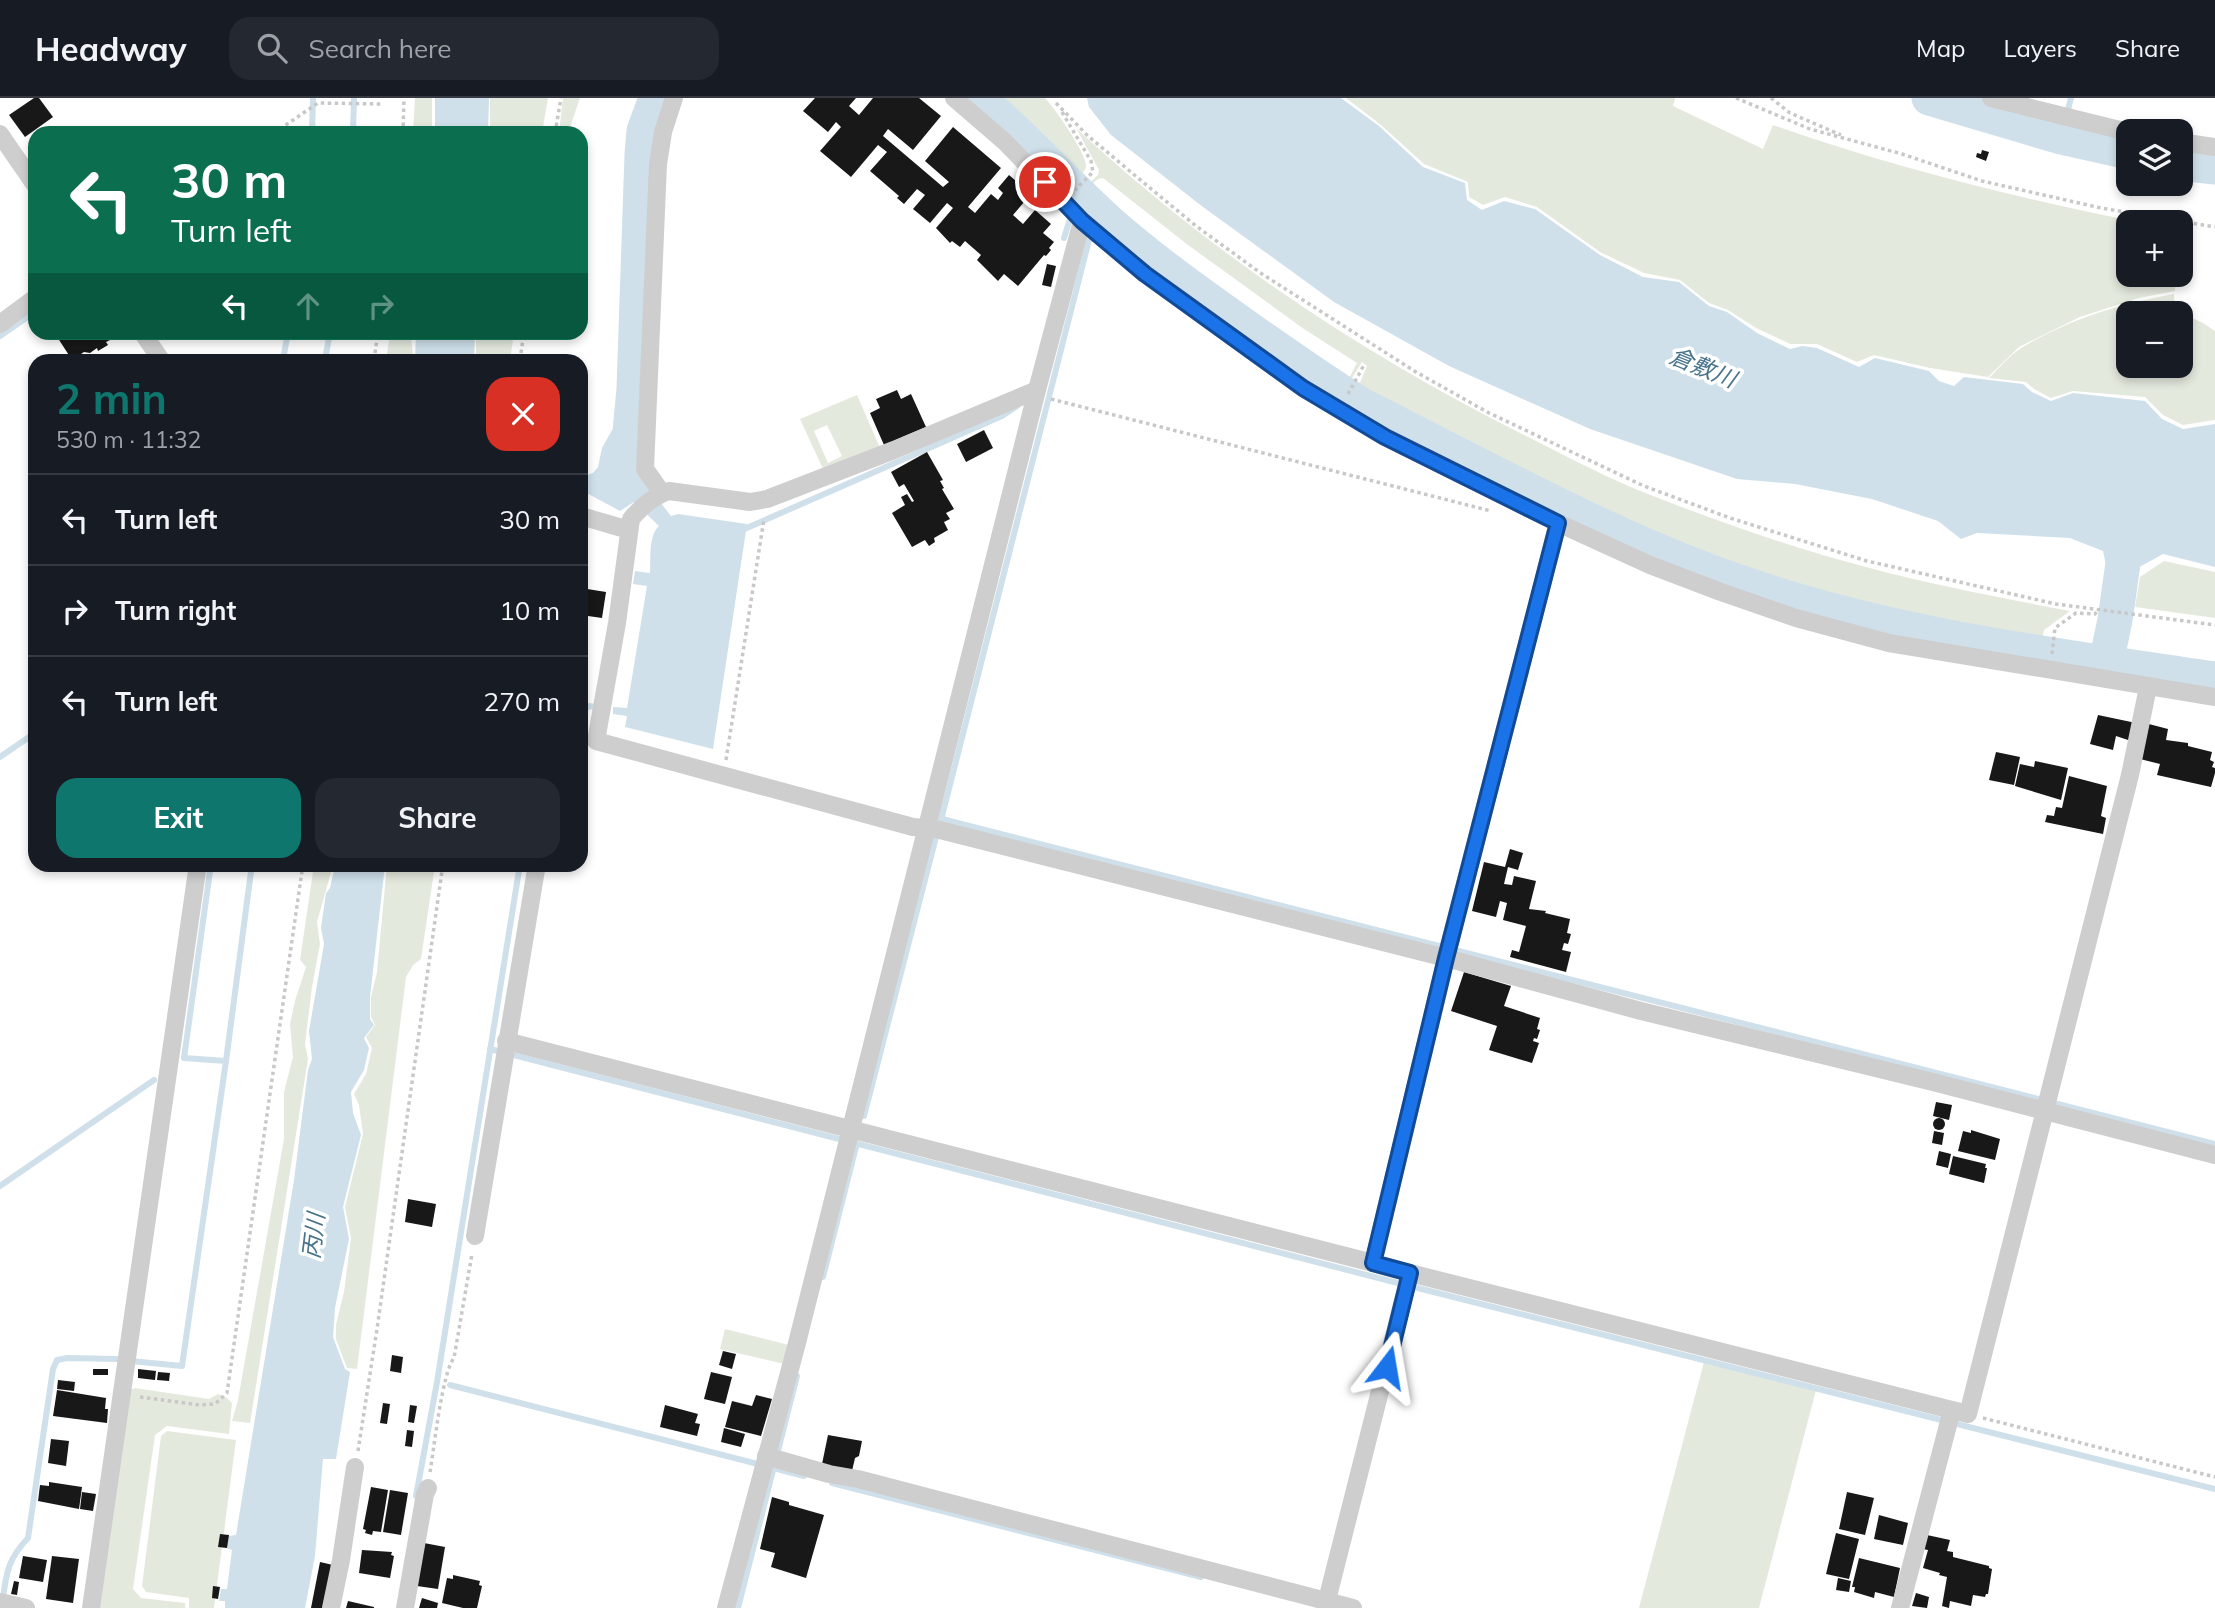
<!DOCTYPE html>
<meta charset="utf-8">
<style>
:root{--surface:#171b24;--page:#242831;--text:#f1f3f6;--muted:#9ea1a6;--line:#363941;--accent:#0f766e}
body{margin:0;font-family:Mulish,"Noto Sans JP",sans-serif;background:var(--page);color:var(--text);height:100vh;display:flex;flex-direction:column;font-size:26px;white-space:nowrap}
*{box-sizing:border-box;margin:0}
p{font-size:23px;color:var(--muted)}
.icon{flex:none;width:38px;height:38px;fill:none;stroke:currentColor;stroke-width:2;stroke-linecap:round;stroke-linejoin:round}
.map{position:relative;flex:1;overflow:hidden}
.sheet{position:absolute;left:28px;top:256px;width:560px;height:518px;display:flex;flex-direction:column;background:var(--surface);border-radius:21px;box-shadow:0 4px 10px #0003}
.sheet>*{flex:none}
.guide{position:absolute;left:28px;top:28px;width:560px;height:214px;border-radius:21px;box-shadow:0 4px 10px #0003;background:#0b6e4f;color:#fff;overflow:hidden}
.controls{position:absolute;left:2116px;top:21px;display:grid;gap:14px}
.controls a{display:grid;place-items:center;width:77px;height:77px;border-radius:14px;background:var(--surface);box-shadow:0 4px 10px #0003;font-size:35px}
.pin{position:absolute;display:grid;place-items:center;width:60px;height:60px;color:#fff;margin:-30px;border:4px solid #fff;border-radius:50%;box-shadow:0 2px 7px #0007}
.me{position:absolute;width:77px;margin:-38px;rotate:14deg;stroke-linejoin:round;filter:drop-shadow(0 0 5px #0008)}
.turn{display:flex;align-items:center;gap:24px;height:147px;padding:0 28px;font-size:32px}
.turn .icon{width:91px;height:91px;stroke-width:2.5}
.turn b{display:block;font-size:49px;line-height:60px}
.lanes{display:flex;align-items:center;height:66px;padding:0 28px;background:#0003;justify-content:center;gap:35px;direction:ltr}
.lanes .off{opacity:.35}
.round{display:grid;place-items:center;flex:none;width:74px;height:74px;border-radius:21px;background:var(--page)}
.head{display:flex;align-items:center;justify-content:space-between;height:119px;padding:0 28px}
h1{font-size:42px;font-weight:700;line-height:52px;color:var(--accent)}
.action{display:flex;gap:14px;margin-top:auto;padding:14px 28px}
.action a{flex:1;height:80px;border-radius:21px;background:var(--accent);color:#fff;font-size:28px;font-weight:700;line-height:80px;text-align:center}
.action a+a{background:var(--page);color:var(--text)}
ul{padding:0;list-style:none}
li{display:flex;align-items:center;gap:21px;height:91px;padding:0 28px;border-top:2px solid var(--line)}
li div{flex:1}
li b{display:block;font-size:26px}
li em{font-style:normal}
header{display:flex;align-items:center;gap:42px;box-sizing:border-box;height:98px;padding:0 35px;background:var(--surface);border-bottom:2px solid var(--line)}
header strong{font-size:33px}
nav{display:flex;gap:38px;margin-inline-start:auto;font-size:24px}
.search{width:490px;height:63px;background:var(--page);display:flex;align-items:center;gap:18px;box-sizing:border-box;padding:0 24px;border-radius:21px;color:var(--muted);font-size:26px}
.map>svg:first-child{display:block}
</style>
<header>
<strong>Headway</strong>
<div class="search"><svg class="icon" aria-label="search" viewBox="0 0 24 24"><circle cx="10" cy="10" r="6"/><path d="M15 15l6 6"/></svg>Search here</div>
<nav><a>Map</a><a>Layers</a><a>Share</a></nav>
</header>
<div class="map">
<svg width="2215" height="1510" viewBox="0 0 2215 1510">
<rect width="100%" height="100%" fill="#fff"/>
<g fill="#e4e9de" fill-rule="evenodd">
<polygon points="415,0 432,0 432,35 413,35"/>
<polygon points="490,0 548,0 542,35 490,35"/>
<polygon points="563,0 580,0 568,35 559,35"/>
<path d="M992 0H1045C1054 9 1087 56 1086 68 1086 73 1080 77 1077 81L1017 20Z"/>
<path d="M1346 0H1675L1673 8 1763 51 1773 27C1892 69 2014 99 2137 124H2128V177H2176L2175 193 2139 200 2080 219 2019 249 1988 279 1930 270 1874 257 1857 264 1817 246H1790L1756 230 1728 212 1709 205 1680 182 1644 175 1600 154 1537 109 1505 99 1483 107 1469 99 1468 84 1424 66 1381 27Z"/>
<path d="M1076 30C1212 156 1365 258 1530 340 1570 360 1611 382 1653 398 1722 425 1794 450 1866 469 1933 487 2002 500 2070 513L2044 532 2042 544 1930 526 1826 500 1751 477 1671 448 1580 407 1422 329 1357 292 1367 268 1362 264 1349 285 1212 193 1142 138 1086 88 1098 77 1099 72ZM1103 80 1188 147 1304 231 1357 265 1348 282 1213 191 1145 137 1091 90C1093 83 1097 81 1103 80Z"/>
<path d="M2174 196 2175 212 2203 225 2215 233V322L2183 327 2163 317 2145 299 2073 293 2051 300 2034 291 2026 284 1989 280C1999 270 2010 257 2021 250 2067 222 2122 205 2174 196ZM2128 215H2180V268H2128Z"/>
<path d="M390 235H412C410 245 414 252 412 262H386Z"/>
<polygon points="476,235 514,235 510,262 476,262"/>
<path d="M857 297 881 352 824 373 800 321ZM827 327 842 358 828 365 814 333Z"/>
<polygon points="2164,463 2215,474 2215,520 2135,509 2140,479"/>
<polygon points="314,767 333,767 317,824 320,846 312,889 305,946 308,961 250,1325 232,1323 238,1302 284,1041 284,994 293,959 290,926 295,903 306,869 300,862"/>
<polygon points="387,767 435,767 421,861 413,867 406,879 357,1271 347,1270 336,1241 336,1227 344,1194 351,1140 345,1109 363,1036 359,1007 354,996 366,976 372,950 366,939 375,927 371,919 371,899 377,874"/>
<polygon points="725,1231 789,1247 784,1266 720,1251"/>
<polygon points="1704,1264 1816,1292 1759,1510 1639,1510"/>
<polygon points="135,1290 209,1301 218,1296 227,1300 232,1305 229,1336 167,1328 155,1337 133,1491 141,1500 185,1505 185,1510 98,1510 129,1292"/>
<polygon points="167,1333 236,1342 214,1510 189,1510 189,1500 146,1494 142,1488 161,1338"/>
</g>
<g fill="#cfe0ea">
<polygon points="435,0 489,0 488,35 435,35"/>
<polygon points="1087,0 1341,0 1379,28 1423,69 1465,85 1467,102 1482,112 1504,103 1535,111 1600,157 1643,179 1679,184 1709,208 1727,214 1757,235 1790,251 1802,248 1817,250 1859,269 1875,260 1929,273 1939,283 1954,288 1964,279 2023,286 2032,294 2051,303 2073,295 2145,303 2162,321 2183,331 2215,326 2215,469 2163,456 2134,472 2127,499 2120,504 2114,504 2103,453 2070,440 1977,435 1961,441 1938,423 1872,401 1795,386 1737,381 1590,331 1449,268 1334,204 1203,109 1111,37 1089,9"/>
<polygon points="416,235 475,235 474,262 415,262"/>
<path d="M624 298 640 299 638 376 671 418 678 416 747 426 713 651 625 629 627 618 613 616V609L627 610 647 488 633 486 635 473 650 475C651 461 648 438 659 428L634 404 620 413 581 392V379L593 375 598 369 602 350 621 316Z"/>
<polygon points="335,767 385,767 370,899 370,921 374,927 364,940 369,950 364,972 351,994 353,1015 361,1037 343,1109 349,1141 335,1210 333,1239 345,1271 350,1274 336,1361 323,1361 315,1458 305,1510 225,1510 225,1503 219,1503 221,1491 227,1491 232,1452 226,1450 229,1438 236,1437 294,1082 308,972 312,961 309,933 324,846 321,830 326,795 330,790"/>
</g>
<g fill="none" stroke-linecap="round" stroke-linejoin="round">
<g stroke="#cfe0ea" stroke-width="6">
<polyline points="293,35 298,31"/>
<polyline points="312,35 313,0"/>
<polyline points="353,35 354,0"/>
<polyline points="2061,39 2071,0"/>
<polyline points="1082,109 1088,103"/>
<polyline points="1102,129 1108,123"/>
<polyline points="1064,140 1070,121"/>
<polyline points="0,238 35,214"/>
<polyline points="283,262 288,234"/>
<polyline points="325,262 330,234"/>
<polyline points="740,433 1002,318 1017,308"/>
<polyline points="581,614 589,608 601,610"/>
<polyline points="0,659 35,635"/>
<polyline points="942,721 2215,1046"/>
<polyline points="941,722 1089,142"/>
<polyline points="490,951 1390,1183 2215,1391"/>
<polyline points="226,963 252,766"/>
<polyline points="864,1018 936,739"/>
<polyline points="0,1088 154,982"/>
<polyline points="823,1179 857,1045"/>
<polyline points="131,1263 182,1268 226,963 184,960 211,766"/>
<polyline points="450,1287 804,1378"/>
<polyline points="832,1385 1201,1479"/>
<polyline points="416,1398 437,1284 520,766"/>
<path d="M3 1501C6 1474 9 1460 28 1440L53 1271 57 1262 67 1260 117 1261"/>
<polyline points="738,1510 797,1278"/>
</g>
<g stroke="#cfe0ea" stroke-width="35">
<path d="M978 0C1025 38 1065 85 1110 125 1157 166 1208 202 1259 238 1294 262 1329 287 1365 309 1491 372 1620 445 1754 489 1903 539 2060 558 2215 581"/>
<polyline points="1929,0 2061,39 2128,54"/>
<polyline points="2180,65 2215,69"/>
<polyline points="629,344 634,291 642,56 644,33 656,0"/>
<polyline points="2106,565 2115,522 2124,458"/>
</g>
</g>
<g fill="#181818">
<polygon points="34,0 39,0 53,19 25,39 9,17"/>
<polygon points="815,0 856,0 849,8 859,17 873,0 919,0 941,18 913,52 888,31 883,38 943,89 949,84 925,63 953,29 1001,70 968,109 975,115 991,96 998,102 1003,95 998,90 1009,77 1024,90 1018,97 1025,103 1013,117 1023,126 1035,112 1051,126 1043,135 1054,144 1049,150 1051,152 1046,158 1044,157 1018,188 1004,176 998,183 977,162 981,157 965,143 960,149 952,143 950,145 936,130 953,110 947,105 930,125 913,111 925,97 917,91 904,106 897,100 899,98 870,73 887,54 878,47 851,79 820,53 841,29 836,24 828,34 803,13"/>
<polygon points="1982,52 1989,54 1986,63 1976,59 1977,55 1981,56"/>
<polygon points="1047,166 1056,168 1051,189 1042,187"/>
<polygon points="54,234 105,234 110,242 106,244 108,247 98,253 97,250 90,255 84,254 72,262"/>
<polygon points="897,292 901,301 911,296 926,329 884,347 870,315 880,310 876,301"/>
<polygon points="984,332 993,350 966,364 957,346"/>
<polygon points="927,354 943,382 940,383 944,390 942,391 954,411 946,415 950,421 944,424 948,432 934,440 935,444 929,448 925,442 912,449 892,415 905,407 901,399 907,396 912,404 914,403 904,386 899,389 891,374"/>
<polygon points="581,490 606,494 602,520 581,517"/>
<polygon points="2098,617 2136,625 2131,643 2116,638 2113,652 2090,646"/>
<polygon points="2145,625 2168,631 2166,642 2188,645 2188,648 2212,654 2210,662 2214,664 2212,669 2215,670 2215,675 2211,689 2157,677 2160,666 2136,660"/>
<polygon points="1996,654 2020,659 2014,687 1989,682"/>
<polygon points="2035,663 2068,670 2061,702 2015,688 2020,666 2034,669"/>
<polygon points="2069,678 2107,688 2101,718 2106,720 2103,736 2045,724 2047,717 2054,718 2056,709 2062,710"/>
<polygon points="1510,751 1523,755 1518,772 1508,769 1504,786 1512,787 1514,778 1536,783 1529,811 1546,813 1545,815 1570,821 1567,835 1571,836 1568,846 1564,845 1562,852 1571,854 1566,874 1510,859 1512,852 1519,854 1526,828 1503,822 1507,805 1500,803 1496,819 1472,813 1484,764 1505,769"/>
<polygon points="1464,874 1511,888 1504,908 1540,920 1537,931 1540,932 1537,941 1534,940 1533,943 1539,945 1532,965 1489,952 1497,928 1451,913"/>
<polygon points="1936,1004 1952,1007 1949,1022 1933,1018"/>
<circle cx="1939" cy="1026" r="6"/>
<polygon points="1971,1032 2000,1041 1995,1062 1958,1053 1963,1033 1971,1035"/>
<polygon points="1934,1033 1944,1035 1942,1047 1932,1045"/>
<polygon points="1939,1053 1951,1056 1948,1070 1936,1067"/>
<polygon points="1953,1058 1986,1066 1985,1070 1987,1070 1984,1085 1949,1076"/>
<polygon points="408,1101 436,1106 432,1129 405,1124"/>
<polygon points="723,1253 736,1256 732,1271 719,1267"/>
<polygon points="392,1257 403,1259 401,1275 390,1273"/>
<rect x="93" y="1271" width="15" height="6"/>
<polygon points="138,1271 156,1273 155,1282 138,1280"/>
<polygon points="158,1274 170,1275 169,1283 157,1282"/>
<polygon points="711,1274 732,1279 725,1306 704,1301"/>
<polygon points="58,1282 75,1284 74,1293 57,1291"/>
<polygon points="57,1292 106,1300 105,1311 108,1311 107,1325 53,1318"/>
<polygon points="756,1297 772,1301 761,1338 725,1329 732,1303 752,1308"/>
<polygon points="383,1305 390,1306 387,1326 380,1325"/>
<polygon points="410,1307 417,1308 414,1325 408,1324"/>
<polygon points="665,1307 698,1316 695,1325 700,1326 697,1338 660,1329"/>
<polygon points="724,1330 745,1336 741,1349 721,1344"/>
<polygon points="407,1332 414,1333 412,1349 405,1348"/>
<polygon points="828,1337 862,1343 859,1358 855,1360 852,1373 822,1366"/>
<polygon points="51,1341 69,1343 66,1368 48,1365"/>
<polygon points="49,1384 82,1389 79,1411 38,1403 40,1387 49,1388"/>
<polygon points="371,1389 388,1392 381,1434 373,1433 372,1437 365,1435 366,1432 363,1431"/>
<polygon points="390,1392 408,1395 401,1437 383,1434"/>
<polygon points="82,1394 96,1396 93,1413 80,1411"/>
<polygon points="1847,1394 1874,1400 1865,1437 1839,1431"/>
<polygon points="772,1399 789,1404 789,1407 824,1417 806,1480 771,1469 775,1455 760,1451"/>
<polygon points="1879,1417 1908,1425 1903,1447 1874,1441"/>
<polygon points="1836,1435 1859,1441 1849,1481 1826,1476"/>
<polygon points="220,1436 229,1437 227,1450 218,1449"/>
<polygon points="1927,1437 1950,1442 1947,1453 1953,1454 1953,1459 1989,1468 1989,1470 1992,1471 1988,1496 1986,1496 1985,1499 1973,1497 1971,1508 1950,1503 1949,1510 1942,1508 1947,1479 1939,1477 1940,1475 1923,1470 1928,1452 1923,1451"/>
<polygon points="424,1445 445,1449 438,1491 417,1488"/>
<polygon points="362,1452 392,1454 391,1457 394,1458 390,1480 359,1475"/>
<polygon points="23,1458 47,1462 43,1484 19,1480"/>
<polygon points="52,1458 79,1461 73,1505 46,1501"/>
<polygon points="1859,1460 1900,1470 1894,1499 1875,1494 1874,1500 1854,1494 1855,1489 1852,1489"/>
<polygon points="320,1464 333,1467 324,1510 311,1510"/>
<polygon points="453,1477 480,1483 479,1487 482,1488 477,1510 463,1510 442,1505 447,1480 453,1481"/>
<polygon points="1838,1480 1851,1483 1849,1494 1836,1492"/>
<polygon points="14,1483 19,1484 17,1497 11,1496"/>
<polygon points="213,1488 220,1489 218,1501 212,1500"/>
<polygon points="1916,1495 1929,1499 1927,1510 1912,1508"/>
<polygon points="422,1500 438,1505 437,1510 419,1510"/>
<polygon points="348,1503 374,1509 374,1510 346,1510"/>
</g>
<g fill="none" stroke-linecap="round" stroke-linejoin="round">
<g stroke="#c8c8c8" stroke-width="3.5" stroke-dasharray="3.5 3.5" stroke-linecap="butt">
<polyline points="1736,0 1810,31 1902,56 1982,83 2101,110 2215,129"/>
<polyline points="1771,0 1790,15 1841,37"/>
<polyline points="1056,5 1088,38 1138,80 1196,128 1262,176 1416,274 1489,315 1644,388 1730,420 1867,463 2056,506 2215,527"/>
<polyline points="1062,14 1091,63 1093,74 1075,92"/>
<polyline points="274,35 318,5 382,6"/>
<polyline points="403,35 404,0"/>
<polyline points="555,35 561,0"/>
<polyline points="374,262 378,234"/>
<polyline points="520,262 524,234"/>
<polyline points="1348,296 1364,267"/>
<polyline points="1051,301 1491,413"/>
<polyline points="2052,556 2055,530 2076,515 2095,516 2097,513"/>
<polyline points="726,662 764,421"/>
<polyline points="140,1299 200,1307 215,1306 227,1295 303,766"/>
<polyline points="1983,1320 2215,1379"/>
<polyline points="358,1353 377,1231 443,766"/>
<path d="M430 1374C434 1351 442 1275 454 1260L472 1156"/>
</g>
<g stroke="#cecece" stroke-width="18">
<polyline points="954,0 1005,44 1082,123 1145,176 1303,290 1385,339 1558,425 1650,467 1721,494 1796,520 1889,545 2215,599"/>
<polyline points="1991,0 2128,34"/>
<polyline points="0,36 35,87"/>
<polyline points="2180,44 2215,49"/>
<polyline points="0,226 35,200"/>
<polyline points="142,234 161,262"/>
<path d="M1037 292 894 352 767 401 750 404 669 393C654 398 641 409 631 421L617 525 596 643 913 729 936 731 1446 860 1641 913 1933 984 2215 1057"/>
<polyline points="662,395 645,371 658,66 663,34 674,0"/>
<polyline points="581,418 629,432"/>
<polyline points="506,943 1373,1165"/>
<polyline points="475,1138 537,766"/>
<polyline points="1410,1175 1952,1312"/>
<polyline points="766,1358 829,1376 858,1381 1353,1510"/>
<polyline points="0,1504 26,1510"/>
<polyline points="91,1510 198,766"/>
<polyline points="331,1510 341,1462 355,1369"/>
<polyline points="405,1510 425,1396 428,1390"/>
<polyline points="726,1510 797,1245 1037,292 1082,123"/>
<polyline points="1325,1510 1410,1175 1373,1165 1449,848 1558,425"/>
<polyline points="1900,1510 1952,1312 1968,1316 2130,677 2148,589"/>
</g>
</g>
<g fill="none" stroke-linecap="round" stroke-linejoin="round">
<g stroke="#114b97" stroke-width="18">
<polyline id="route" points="1045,84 1082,123 1145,176 1303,290 1385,339 1558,425 1446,860 1373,1165 1410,1175 1387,1269"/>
</g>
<use href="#route" stroke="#1a73e8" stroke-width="12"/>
</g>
<g text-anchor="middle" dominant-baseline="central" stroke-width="7" stroke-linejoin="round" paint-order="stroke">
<g font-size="23" font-style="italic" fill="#47738b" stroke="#fff">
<text transform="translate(1703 269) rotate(22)">倉敷川</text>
<text transform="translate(313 1138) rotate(-83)">丙川</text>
</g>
</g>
</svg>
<div class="controls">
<a><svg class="icon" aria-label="layers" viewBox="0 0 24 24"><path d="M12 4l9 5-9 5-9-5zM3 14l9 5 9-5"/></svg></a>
<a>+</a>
<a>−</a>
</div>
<div class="pin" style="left:1045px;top:84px;background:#d93025"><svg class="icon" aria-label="arrive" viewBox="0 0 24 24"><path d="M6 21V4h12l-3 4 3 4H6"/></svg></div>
<svg class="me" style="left:1387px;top:1269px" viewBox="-20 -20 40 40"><path d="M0-17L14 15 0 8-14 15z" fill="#1a73e8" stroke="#fff" stroke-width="4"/></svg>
<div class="guide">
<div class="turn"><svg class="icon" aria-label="left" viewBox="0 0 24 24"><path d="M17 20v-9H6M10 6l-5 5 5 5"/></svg><div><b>30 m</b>Turn left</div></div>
<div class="lanes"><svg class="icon" aria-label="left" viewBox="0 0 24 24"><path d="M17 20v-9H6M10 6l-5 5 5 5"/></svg><svg class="icon off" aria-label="ahead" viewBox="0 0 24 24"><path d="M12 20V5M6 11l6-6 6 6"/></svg><svg class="icon off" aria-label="right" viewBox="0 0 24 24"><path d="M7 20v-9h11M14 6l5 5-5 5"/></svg></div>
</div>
<section class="sheet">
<div class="head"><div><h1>2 min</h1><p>530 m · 11:32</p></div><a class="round" style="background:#d93025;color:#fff"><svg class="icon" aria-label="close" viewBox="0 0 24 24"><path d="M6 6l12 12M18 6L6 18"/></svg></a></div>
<ul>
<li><svg class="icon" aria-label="left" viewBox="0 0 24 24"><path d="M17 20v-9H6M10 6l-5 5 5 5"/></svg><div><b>Turn left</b></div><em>30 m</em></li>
<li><svg class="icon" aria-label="right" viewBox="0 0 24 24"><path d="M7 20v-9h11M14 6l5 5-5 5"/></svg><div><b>Turn right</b></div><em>10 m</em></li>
<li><svg class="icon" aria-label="left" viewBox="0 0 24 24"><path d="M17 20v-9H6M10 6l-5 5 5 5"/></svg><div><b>Turn left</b></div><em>270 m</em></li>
</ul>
<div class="action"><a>Exit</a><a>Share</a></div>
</section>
</div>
